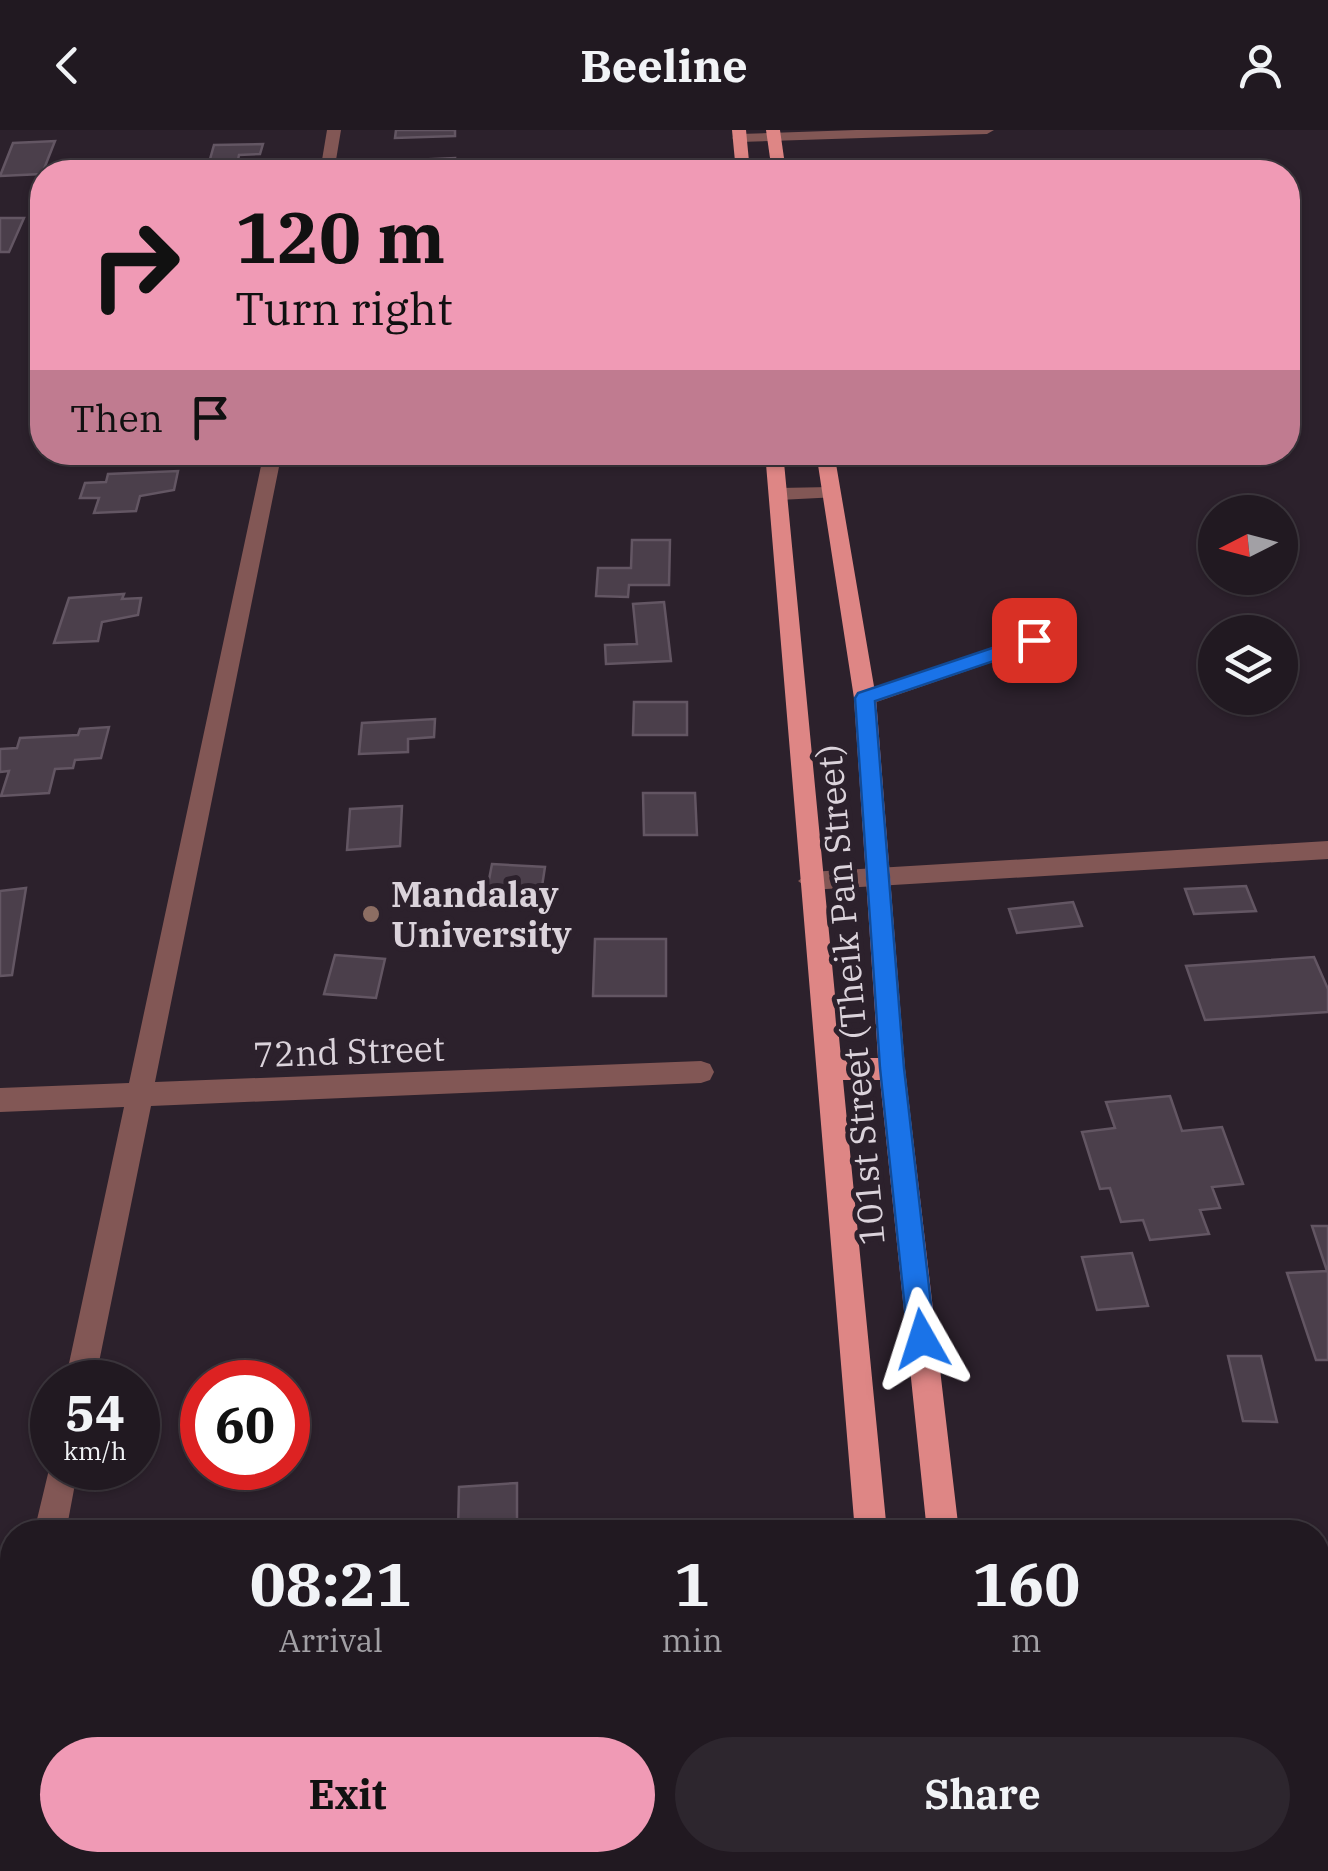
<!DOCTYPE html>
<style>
:root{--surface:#211921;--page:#2d262e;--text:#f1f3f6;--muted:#a2a0a5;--line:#3e383f;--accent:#f09ab5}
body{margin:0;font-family:"IBM Plex Serif",serif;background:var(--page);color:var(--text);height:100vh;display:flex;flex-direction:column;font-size:38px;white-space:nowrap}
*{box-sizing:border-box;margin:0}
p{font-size:32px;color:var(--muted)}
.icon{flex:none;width:55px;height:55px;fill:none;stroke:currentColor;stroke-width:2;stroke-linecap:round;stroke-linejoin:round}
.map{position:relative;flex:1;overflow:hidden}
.side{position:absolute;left:0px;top:1390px;width:1330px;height:352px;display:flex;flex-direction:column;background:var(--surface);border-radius:40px 40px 0 0;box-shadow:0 2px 8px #0004,0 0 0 2px var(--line)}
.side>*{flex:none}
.banner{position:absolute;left:30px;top:30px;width:1270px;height:305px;border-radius:40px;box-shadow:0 2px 8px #0004,0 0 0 2px var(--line);background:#f09ab5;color:#111;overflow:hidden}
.needle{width:65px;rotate:264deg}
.fabs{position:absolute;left:1198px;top:365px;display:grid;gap:20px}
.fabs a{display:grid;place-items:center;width:100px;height:100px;border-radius:50%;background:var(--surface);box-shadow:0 2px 8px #0004,0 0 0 2px var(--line);font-size:50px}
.speed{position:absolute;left:30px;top:1230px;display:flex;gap:20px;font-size:50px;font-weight:700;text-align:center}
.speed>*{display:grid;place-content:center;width:130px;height:130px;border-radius:50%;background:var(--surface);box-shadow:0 2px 8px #0004,0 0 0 2px var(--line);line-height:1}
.speed small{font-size:25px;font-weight:400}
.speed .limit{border:15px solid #d22;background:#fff;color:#111}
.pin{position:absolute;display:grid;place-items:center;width:85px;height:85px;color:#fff;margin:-42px;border-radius:20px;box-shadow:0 5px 15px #0006}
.me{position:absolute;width:110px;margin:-55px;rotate:354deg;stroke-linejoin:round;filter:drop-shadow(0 0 8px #0008)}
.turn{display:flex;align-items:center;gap:35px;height:210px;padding:0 40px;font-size:45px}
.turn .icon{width:130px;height:130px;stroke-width:2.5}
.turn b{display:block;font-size:70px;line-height:85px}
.then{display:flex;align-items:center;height:95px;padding:0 40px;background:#0003;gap:20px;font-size:38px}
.eta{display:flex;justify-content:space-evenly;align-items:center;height:170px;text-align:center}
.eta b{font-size:60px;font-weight:800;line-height:70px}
.primary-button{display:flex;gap:20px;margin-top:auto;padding:20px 40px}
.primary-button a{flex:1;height:115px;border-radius:60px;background:var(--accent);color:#111;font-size:40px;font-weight:800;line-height:115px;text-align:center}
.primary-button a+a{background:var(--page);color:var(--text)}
header{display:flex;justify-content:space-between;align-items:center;height:130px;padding:0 40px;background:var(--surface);font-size:45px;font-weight:800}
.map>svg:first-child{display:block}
</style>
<header><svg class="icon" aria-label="back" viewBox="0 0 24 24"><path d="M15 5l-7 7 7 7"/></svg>Beeline<svg class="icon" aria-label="person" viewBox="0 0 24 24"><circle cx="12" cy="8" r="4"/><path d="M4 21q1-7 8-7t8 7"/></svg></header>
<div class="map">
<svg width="1328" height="1741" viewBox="0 0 1328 1741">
<rect width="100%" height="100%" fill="#2c212c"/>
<g fill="#4b3f4b" stroke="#635663" stroke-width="2.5">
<polygon points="396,0 455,0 455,6 395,8"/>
<polygon points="55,11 42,44 0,46 13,13"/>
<polygon points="263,14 260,24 239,25 236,39 207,40 214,15"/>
<polygon points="455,28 453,42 410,42 412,30"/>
<polygon points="628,32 629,42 593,42 593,34"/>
<polygon points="0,88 24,88 9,122 0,122"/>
<polygon points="178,341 174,360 140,366 136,381 94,383 99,368 80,368 85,353 106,352 108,344"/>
<polygon points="632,410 670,410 669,455 629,455 628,467 596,466 598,438 631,438"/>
<polygon points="124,464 122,469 141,468 138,485 102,492 98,511 54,513 69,468"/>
<polygon points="664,472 671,531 606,534 605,515 637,514 633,474"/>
<polygon points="634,572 687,572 687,605 633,605"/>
<polygon points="435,589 434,607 408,609 408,622 359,624 362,593"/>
<polygon points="109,597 101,628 75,630 73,638 55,639 49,663 1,666 9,641 0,642 0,619 17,618 20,608 78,605 80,599"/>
<polygon points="643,663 695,663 697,705 644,705"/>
<polygon points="402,676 400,716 347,720 350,679"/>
<polygon points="492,734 545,737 541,763 487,760"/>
<polygon points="1246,756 1256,781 1194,784 1185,759"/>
<polygon points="26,758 12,845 0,846 0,761"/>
<polygon points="1073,772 1082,796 1017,803 1009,779"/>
<polygon points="595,809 666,809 666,866 593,866"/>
<polygon points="335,825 385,829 376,868 324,864"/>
<polygon points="1314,827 1328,859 1328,882 1205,890 1186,836"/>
<polygon points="1170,966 1182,1001 1222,997 1243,1054 1212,1057 1220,1078 1200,1080 1209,1104 1150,1110 1143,1090 1121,1092 1110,1058 1100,1059 1082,1002 1115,998 1106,972"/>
<polygon points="1312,1096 1328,1096 1328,1230 1316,1230 1287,1143 1327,1141"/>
<polygon points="1132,1123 1148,1176 1097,1180 1082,1127"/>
<polygon points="1228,1226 1261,1226 1277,1292 1243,1291"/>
<polygon points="517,1353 517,1402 458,1402 459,1357"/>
</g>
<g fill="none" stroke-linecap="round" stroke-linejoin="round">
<g fill="#825755" fill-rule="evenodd">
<polygon points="327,0 341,0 334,42 320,42"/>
<polygon points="856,0 994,0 987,4 739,12 732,8 739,4"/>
<polygon points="264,322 282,322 155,952 701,931 710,934 714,942 710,950 701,953 151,976 95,1252 65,1252 124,977 0,982 0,958 129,953"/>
<polygon points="831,357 840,363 838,367 779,370 770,364 779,358"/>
<polygon points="1035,503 1042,505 1042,515 865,576 854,568 858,563"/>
<polygon points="1328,711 1328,729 810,760 798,751 810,742"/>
<polygon points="52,1327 52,1338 78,1338 66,1402 34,1402"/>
<polygon points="12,1570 12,1661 0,1666 0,1575"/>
</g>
<g fill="#de8685" fill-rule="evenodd">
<polygon points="732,0 746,0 750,42 736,42"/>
<polygon points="766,0 780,0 786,42 772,42"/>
<polygon points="765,322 783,322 841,928 878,928 854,568 816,322 834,322 876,568 905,939 959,1402 927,1402 880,950 843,950 887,1402 855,1402"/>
<polygon points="885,1730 921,1730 922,1741 886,1741"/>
<polygon points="962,1730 998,1730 999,1741 963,1741"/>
</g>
</g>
<polygon fill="#1a73e8" stroke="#114b97" stroke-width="2.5" points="1034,504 1044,510 1041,515 875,571 904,938 935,1209 931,1219 922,1222 912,1219 908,1209 880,938 855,568 858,563"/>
<circle fill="#8d6e63" stroke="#2c212c" stroke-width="4" cx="371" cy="784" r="10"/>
<g text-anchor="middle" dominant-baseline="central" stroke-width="10" stroke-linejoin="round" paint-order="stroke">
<g font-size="35" font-weight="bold" fill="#dbd3db" stroke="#2c212c" text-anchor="start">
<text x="391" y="764">Mandalay<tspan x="391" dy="40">University</tspan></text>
</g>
<g font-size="35" fill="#dbd3db" stroke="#2c212c">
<text transform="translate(850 865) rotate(-95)">101st Street (Theik Pan Street)</text>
<text transform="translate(349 921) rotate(-2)">72nd Street</text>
</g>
</g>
</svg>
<div class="fabs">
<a><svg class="needle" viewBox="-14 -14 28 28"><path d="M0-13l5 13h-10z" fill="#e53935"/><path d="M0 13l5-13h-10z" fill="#a2a0a5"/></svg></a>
<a><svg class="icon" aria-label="layers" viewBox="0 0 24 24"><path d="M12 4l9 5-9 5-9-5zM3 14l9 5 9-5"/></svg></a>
</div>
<div class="speed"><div>54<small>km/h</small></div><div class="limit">60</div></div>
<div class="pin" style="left:1034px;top:510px;background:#d93025"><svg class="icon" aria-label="arrive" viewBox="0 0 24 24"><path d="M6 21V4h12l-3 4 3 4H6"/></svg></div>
<svg class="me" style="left:922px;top:1209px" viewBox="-20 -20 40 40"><path d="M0-17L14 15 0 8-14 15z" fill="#1a73e8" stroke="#fff" stroke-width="4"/></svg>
<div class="banner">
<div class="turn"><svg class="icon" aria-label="right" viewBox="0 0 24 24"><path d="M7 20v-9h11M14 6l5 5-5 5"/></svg><div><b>120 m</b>Turn right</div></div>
<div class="then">Then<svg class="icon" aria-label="arrive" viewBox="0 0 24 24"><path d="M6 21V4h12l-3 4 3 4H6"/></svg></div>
</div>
<section class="side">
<div class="eta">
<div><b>08:21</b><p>Arrival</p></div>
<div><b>1</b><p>min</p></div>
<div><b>160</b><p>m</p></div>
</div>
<div class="primary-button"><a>Exit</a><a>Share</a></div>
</section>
</div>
